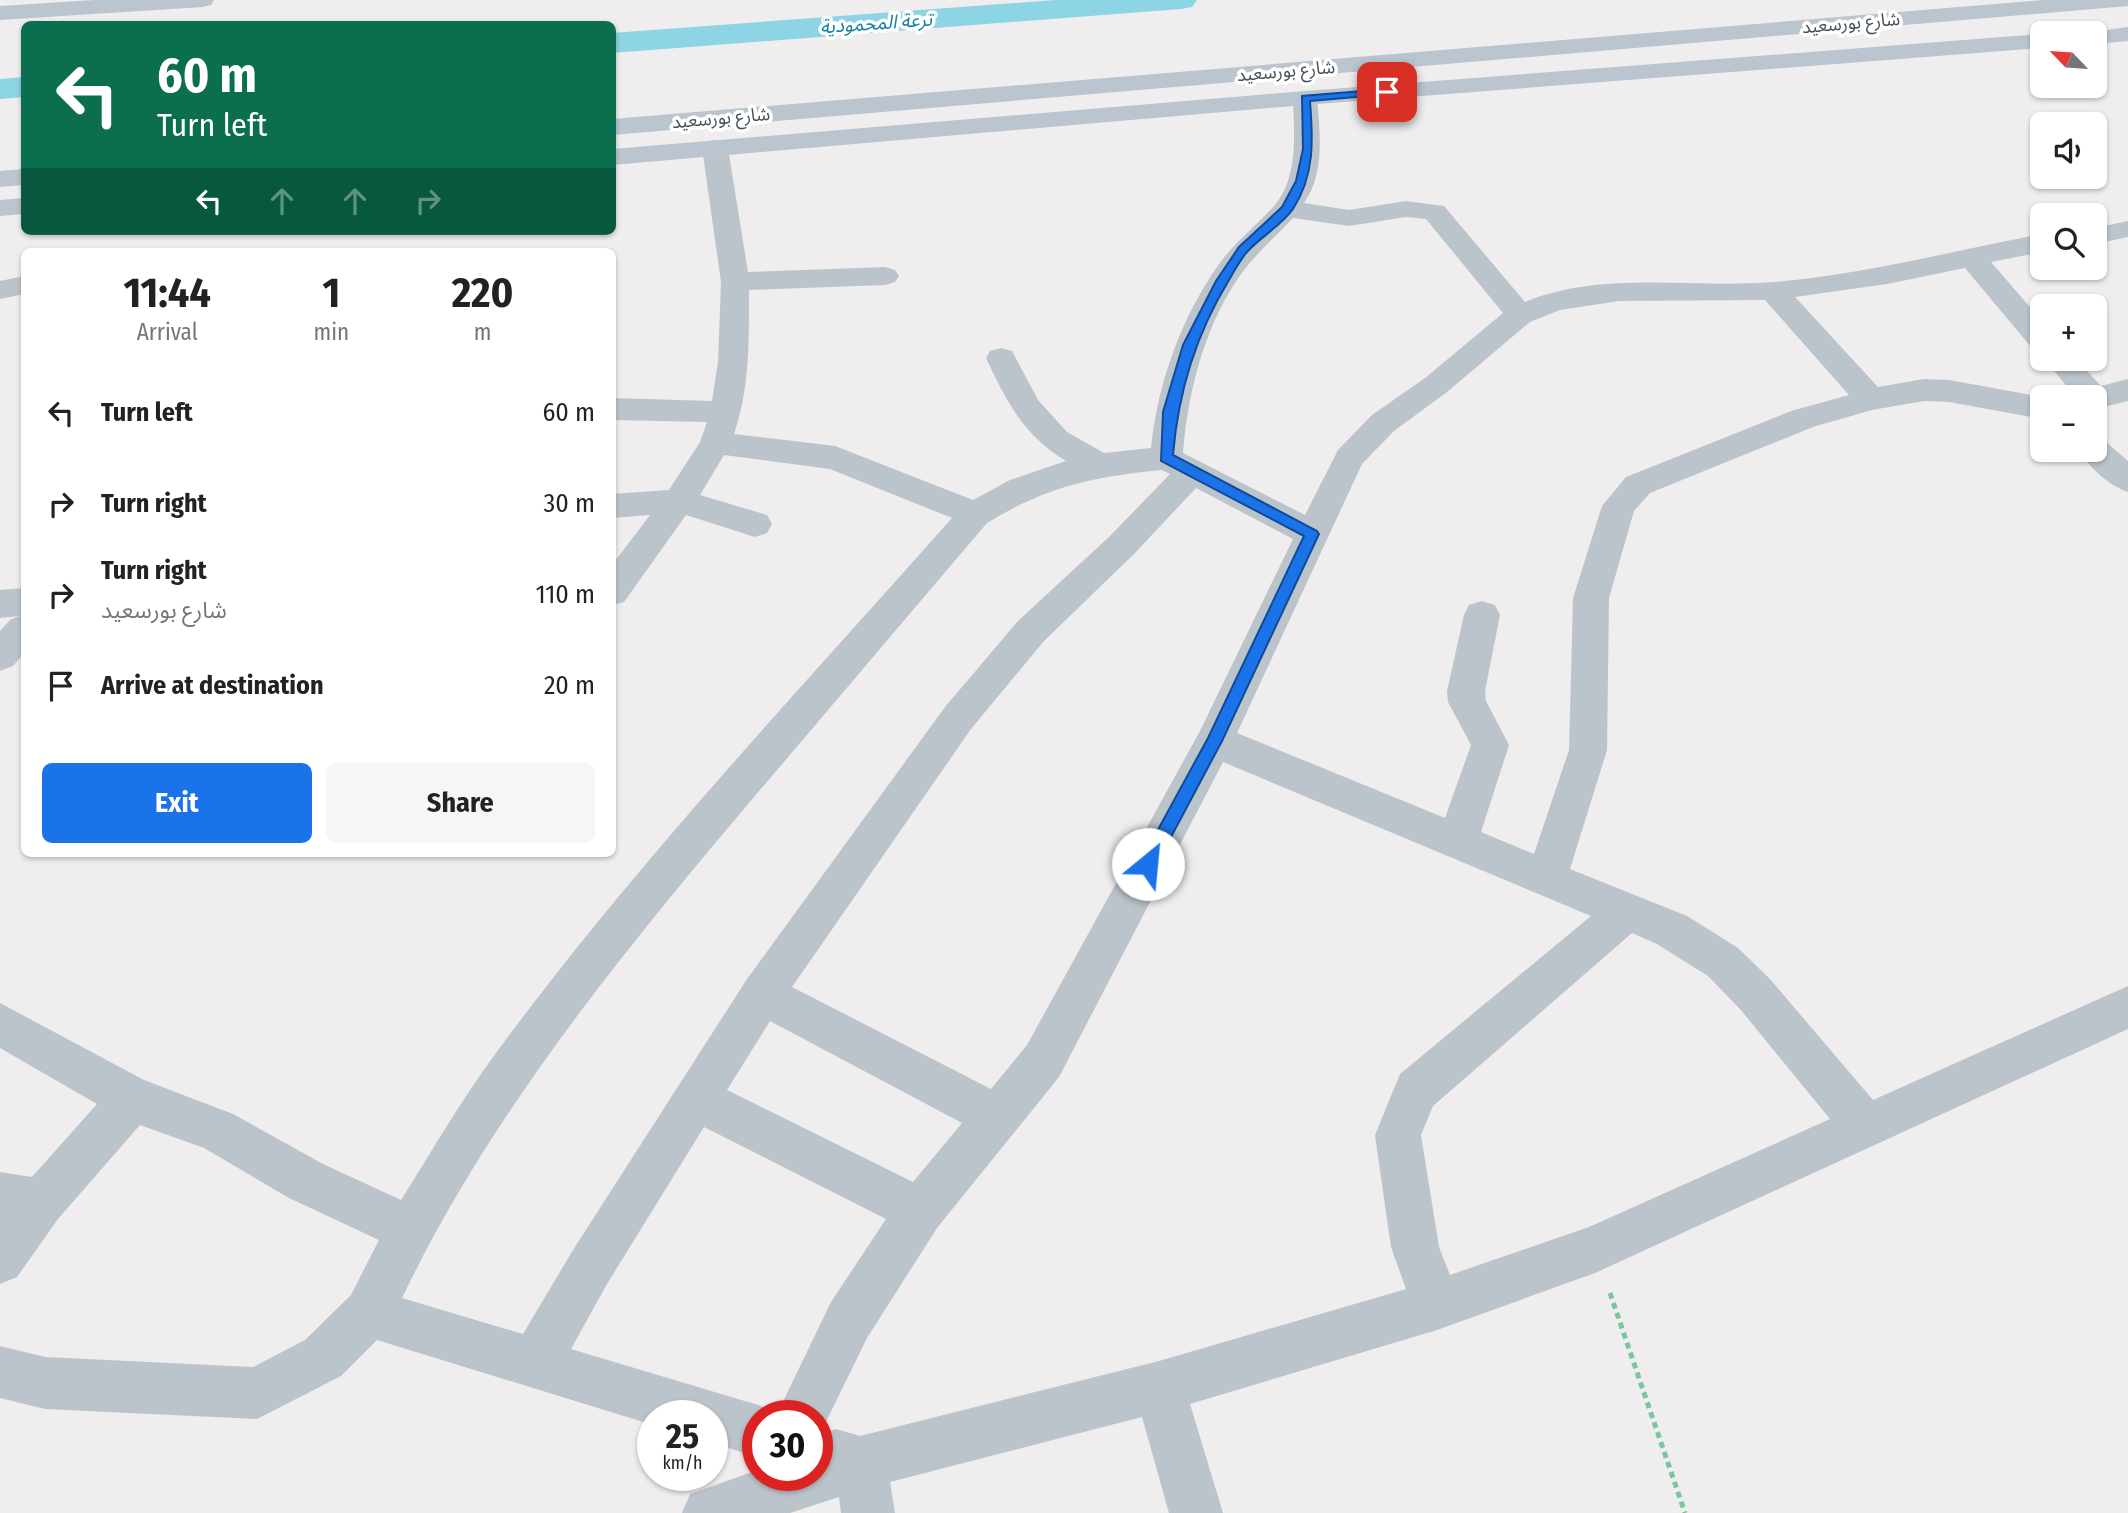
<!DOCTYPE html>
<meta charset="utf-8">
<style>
:root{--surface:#fff;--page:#f6f6f6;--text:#222;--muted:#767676;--accent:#1a73e8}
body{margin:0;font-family:"Fira Sans Condensed","Noto Sans Arabic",sans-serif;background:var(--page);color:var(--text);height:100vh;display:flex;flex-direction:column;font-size:26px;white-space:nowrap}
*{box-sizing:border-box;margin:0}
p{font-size:23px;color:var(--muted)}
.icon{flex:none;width:38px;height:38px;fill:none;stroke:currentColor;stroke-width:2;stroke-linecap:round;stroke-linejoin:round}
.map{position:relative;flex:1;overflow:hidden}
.details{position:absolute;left:21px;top:248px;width:595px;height:609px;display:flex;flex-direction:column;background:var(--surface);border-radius:10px;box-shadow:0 2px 5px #0004}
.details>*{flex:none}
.hud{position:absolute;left:21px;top:21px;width:595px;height:214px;border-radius:10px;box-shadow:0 2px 5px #0004;background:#0b6e4f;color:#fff;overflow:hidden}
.needle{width:46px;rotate:295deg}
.controls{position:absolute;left:2030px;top:21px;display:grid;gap:14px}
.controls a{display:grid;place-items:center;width:77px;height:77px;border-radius:10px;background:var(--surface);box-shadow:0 2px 5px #0004;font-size:35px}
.speed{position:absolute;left:637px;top:1400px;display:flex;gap:14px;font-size:35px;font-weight:700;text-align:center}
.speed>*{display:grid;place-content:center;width:91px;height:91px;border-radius:50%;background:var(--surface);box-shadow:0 2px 5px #0004;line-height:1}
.speed small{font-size:18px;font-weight:400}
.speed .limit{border:10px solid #d22;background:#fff;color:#111}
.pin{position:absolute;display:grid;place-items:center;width:60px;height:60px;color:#fff;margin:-30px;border-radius:14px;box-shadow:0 4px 10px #0006}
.me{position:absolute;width:77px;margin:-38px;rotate:28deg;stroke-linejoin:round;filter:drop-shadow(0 0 5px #0008)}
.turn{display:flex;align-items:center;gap:24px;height:147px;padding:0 21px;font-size:32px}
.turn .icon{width:91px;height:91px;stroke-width:2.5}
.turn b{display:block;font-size:49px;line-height:60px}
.lanes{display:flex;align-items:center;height:66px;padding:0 21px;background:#0003;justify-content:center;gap:35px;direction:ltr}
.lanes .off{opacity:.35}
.eta{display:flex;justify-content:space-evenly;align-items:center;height:119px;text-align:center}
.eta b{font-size:42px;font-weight:700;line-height:49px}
.cta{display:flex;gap:14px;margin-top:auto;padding:14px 21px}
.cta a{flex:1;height:80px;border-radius:10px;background:var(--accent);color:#fff;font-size:28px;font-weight:700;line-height:80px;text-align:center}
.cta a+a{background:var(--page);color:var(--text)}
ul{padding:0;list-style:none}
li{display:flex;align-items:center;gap:21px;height:91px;padding:0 21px}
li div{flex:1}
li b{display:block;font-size:26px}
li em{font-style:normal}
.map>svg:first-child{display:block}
</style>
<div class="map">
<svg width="2128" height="1513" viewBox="0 0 2128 1513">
<rect width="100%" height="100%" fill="#efeded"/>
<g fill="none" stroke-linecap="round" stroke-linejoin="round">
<g fill="#8dd4e5" fill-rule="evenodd">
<polygon points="1056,0 1197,0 1192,7 1181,9 612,53 612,33"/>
<polygon points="24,77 24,97 0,99 0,79"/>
</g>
<polyline stroke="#78c69e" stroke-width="5" stroke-dasharray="6 4.5" stroke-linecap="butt" points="1610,1293 1685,1513"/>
<g fill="#bcc4cb" fill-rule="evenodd">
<path d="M1305 91 1314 93 1317 98C1320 133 1325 173 1304 203L1349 210 1406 201 1444 206 1525 302C1604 270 1691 289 1774 282 1865 274 1953 251 2042 234V252L1991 262 2042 321V350L2031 347 1965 268 1887 284 1795 297 1878 387 1924 379 1949 380 2042 397V419L1949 402 1924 401 1872 410 1813 427 1650 493 1634 511 1609 598 1607 750 1570 869 1687 916 1738 948 1770 979 1873 1100 2128 986V1029L1595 1273 1437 1330 1190 1404 1223 1513H1169L1142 1417 890 1482 895 1513H841L839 1497 790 1513H682L690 1494 758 1470V1475H817V1436L836 1429 860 1436 1159 1361 1406 1289 1391 1247 1375 1135 1400 1074 1591 916 1223 762 1059 1077 937 1228 867 1338 820 1434 817 1436V1416H758V1457L712 1443V1416H653V1425L377 1340 341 1376 257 1419 45 1409 0 1398V1346L45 1357 253 1367 305 1340 351 1295 379 1240 289 1198 204 1148 140 1125 58 1219 17 1277 0 1284V1172L32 1177 97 1104 0 1048V1003L144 1080 233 1114 323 1164 401 1200C432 1151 461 1100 496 1053 634 865 797 693 952 518L830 469 724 455 700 495 767 515 772 524 767 533 755 537 686 515 624 602 612 605V565L650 515 612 518V494L669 490 700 442 707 422 612 420V398L712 401 718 362 721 282 702 148 706 142 715 140 724 142 728 148 748 272 885 267 895 270 899 276 895 282 885 285 749 290C749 339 750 388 734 434L835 446 973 500 1010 480 1066 461C1023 435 1007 402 986 358L990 351 1001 348 1012 351 1038 400 1067 432 1104 453 1151 448C1158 382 1181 318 1219 264 1235 242 1256 226 1274 206 1299 177 1294 133 1293 98L1296 93ZM1406 217 1426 219 1503 313 1425 378 1372 415 1338 450 1305 515 1183 453C1188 389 1206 321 1244 270 1259 251 1277 235 1293 218L1349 226ZM1765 300 1849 395 1791 411 1626 477 1602 506 1573 598 1569 750 1534 854 1481 832 1509 745 1486 701 1485 691 1500 615 1495 605 1482 601 1469 605 1464 615 1447 691 1448 702 1471 745 1445 818 1237 733 1362 464 1394 431 1447 392 1530 322 1560 310 1619 301ZM1162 470 1170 474 1110 536 1018 621 945 707 747 979 573 1250 523 1334 402 1298C490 1114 623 952 754 797 832 706 909 614 987 523 1048 486 1092 477 1162 470ZM1196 488 1293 539 1200 731 1027 1045 991 1089 792 987 971 729 1044 641 1134 554ZM1632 933 1657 944 1708 976 1740 1009 1830 1119 1589 1227 1450 1275 1439 1247 1421 1135 1433 1106ZM770 1021 962 1123 913 1182 727 1090ZM704 1127 886 1219 831 1302 777 1414 758 1405 571 1349 607 1284Z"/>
<polygon points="2128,221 2128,237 2095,244 2095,228"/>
<polygon points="24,276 24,294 0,299 0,281"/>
<polygon points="2044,359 2076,359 2101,386 2128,379 2128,401 2095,409 2095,397 2076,397"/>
<path d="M2095 439 2106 442 2128 461V492C2109 486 2089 467 2079 450H2095Z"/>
<polygon points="24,588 24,653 13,666 0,671 0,631 11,619 20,616 0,618 0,590"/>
</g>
<g fill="#bbc5d0" fill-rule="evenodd">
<polygon points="95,0 214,0 211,5 203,7 0,20 0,6"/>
<polygon points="2044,0 2128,0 2128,6 612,135 612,119"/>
<polygon points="2128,27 2128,41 2095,44 2095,33 2086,33"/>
<polygon points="2042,34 2042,48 1305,105 612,165 612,149 1305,91"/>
<polygon points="24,169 24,185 0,187 0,171"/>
<polygon points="24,198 24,214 0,216 0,200"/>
</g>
</g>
<path fill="#1a73e8" stroke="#114b97" stroke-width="2" d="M1387 89 1392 92 1391 94 1310 101C1313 139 1315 175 1293 209 1281 226 1260 237 1246 253 1240 261 1234 271 1229 280 1196 334 1178 393 1173 455L1317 531 1319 534 1222 741 1154 869 1148 872 1142 869 1140 864 1142 859 1208 738 1304 536 1161 461 1163 412 1183 345 1216 281 1239 247 1282 207 1296 181 1303 149 1302 96Z"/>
<g text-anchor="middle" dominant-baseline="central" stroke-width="7" stroke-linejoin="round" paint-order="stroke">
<g font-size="18" fill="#465058" stroke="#fff">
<text transform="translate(1851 23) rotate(-5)">شارع بورسعيد</text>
<text transform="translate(1286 71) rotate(-5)">شارع بورسعيد</text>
<text transform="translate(721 118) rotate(-5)">شارع بورسعيد</text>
</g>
<g font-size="19" font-style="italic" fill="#16819c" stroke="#fff">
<text transform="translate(876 23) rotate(-4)">ترعة المحمودية</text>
</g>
</g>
</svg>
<div class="controls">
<a><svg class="needle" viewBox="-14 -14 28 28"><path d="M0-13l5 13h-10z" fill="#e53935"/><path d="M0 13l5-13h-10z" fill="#767676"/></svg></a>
<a><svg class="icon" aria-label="sound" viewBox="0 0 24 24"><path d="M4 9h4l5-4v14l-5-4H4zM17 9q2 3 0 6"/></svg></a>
<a><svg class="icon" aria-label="search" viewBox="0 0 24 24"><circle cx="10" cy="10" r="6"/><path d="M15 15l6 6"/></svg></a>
<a>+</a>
<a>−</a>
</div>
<div class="speed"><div>25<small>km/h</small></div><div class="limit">30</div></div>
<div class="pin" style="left:1387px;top:92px;background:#d93025"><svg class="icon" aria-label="arrive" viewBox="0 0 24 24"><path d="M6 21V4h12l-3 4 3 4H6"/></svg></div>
<svg class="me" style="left:1148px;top:864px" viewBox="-20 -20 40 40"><circle r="19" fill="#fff"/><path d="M0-13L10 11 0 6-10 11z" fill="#1a73e8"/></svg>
<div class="hud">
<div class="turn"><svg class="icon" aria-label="left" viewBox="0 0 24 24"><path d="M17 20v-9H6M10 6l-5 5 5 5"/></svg><div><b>60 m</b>Turn left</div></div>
<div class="lanes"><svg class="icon" aria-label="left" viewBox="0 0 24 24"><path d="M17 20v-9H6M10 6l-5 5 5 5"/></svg><svg class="icon off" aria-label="ahead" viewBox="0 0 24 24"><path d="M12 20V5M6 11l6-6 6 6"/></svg><svg class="icon off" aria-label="ahead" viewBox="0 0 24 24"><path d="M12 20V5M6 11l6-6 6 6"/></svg><svg class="icon off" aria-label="right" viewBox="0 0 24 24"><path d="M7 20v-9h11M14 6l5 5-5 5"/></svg></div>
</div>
<section class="details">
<div class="eta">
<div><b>11:44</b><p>Arrival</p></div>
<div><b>1</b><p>min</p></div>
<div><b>220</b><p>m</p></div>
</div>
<ul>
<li><svg class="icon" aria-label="left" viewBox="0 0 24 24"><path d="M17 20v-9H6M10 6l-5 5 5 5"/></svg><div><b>Turn left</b></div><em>60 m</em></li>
<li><svg class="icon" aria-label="right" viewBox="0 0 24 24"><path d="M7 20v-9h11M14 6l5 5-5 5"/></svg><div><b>Turn right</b></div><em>30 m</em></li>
<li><svg class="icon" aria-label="right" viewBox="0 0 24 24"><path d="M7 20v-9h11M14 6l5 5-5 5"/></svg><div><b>Turn right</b><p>شارع بورسعيد</p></div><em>110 m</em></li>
<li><svg class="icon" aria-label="arrive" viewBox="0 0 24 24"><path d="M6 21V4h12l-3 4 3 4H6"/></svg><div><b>Arrive at destination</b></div><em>20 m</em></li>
</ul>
<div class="cta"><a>Exit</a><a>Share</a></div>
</section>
</div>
